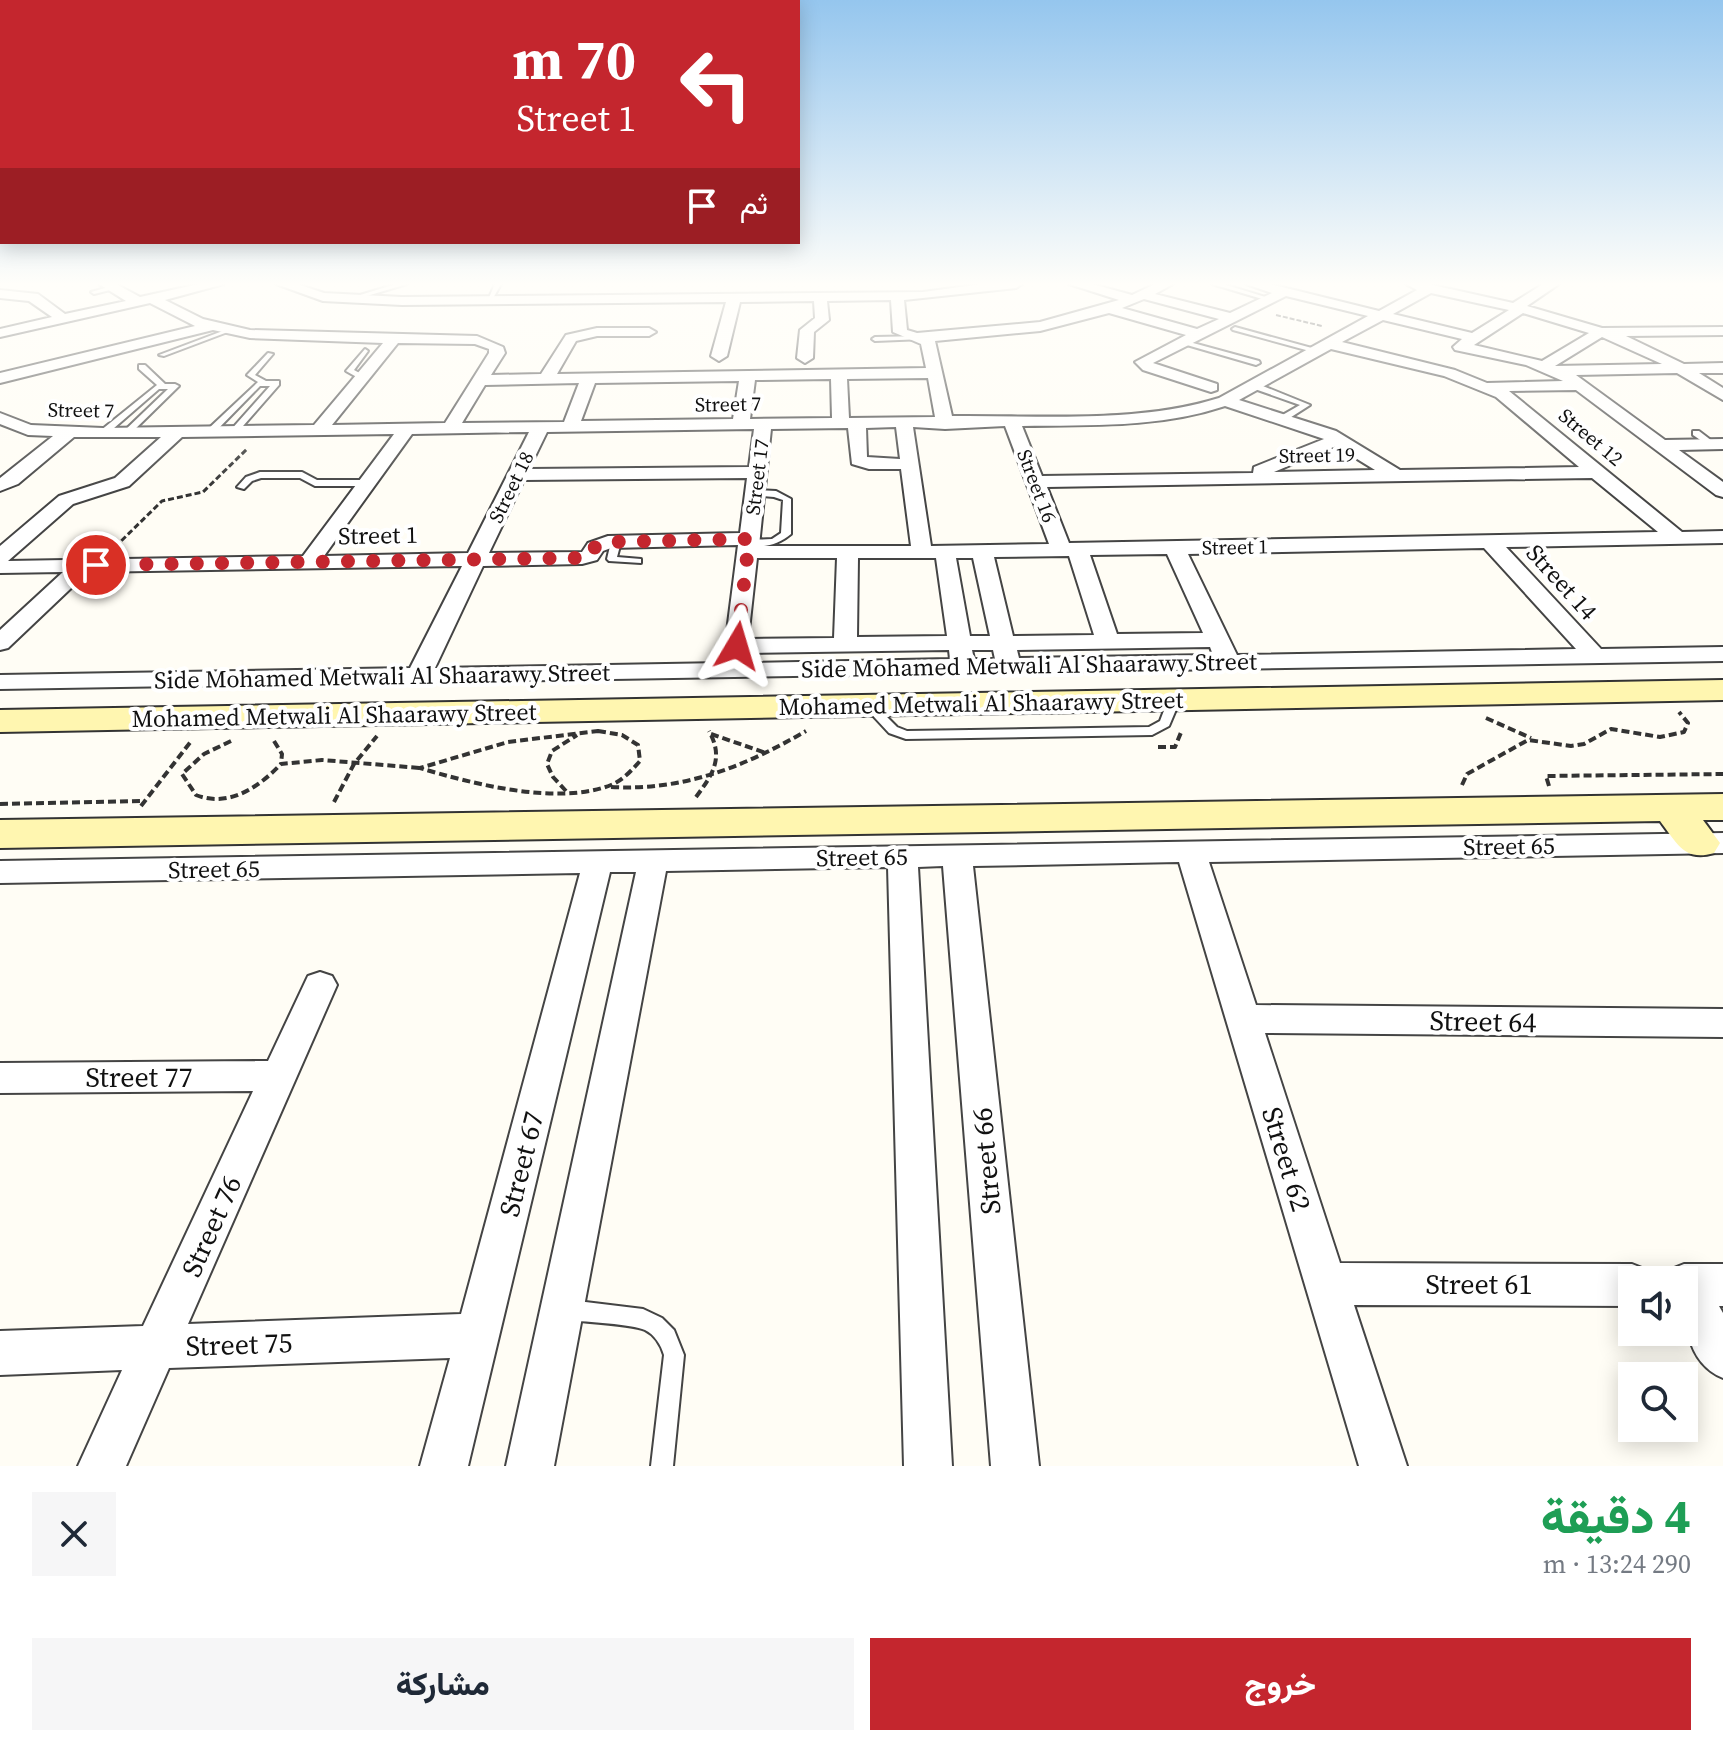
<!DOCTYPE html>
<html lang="ar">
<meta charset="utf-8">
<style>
:root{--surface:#fff;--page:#f6f6f7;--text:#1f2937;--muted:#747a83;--accent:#c4262e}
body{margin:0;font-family:"Source Serif 4",Vazirmatn,serif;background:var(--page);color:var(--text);direction:rtl;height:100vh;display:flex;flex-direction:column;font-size:30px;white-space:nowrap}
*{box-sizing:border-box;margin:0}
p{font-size:26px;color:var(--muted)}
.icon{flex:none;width:44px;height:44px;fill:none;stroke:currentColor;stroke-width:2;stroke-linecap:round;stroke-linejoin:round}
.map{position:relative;height:1466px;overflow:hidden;direction:ltr}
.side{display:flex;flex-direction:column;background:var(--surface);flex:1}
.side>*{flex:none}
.banner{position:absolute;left:0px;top:0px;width:800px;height:244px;box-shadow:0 4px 20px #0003;direction:rtl;background:#c4262e;color:#fff;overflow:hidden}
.buttons{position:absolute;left:1618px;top:1266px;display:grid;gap:16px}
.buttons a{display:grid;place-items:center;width:80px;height:80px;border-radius:0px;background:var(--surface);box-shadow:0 4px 20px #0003;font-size:40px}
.pin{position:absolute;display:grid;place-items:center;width:68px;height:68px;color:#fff;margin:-34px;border:4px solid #fff;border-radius:50%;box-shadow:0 2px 8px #0007}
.me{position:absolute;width:88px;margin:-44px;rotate:7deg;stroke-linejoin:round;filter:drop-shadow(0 0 6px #0008)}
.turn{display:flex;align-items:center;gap:28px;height:168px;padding:0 32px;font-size:36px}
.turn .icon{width:104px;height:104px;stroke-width:2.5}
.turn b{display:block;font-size:56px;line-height:68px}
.then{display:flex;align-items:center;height:76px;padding:0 32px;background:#0003;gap:16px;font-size:30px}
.round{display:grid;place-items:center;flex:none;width:84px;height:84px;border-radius:0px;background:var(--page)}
.headline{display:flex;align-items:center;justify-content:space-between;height:136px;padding:0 32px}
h1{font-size:48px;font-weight:800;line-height:60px;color:#1e9e55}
.action{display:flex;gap:16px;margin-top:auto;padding:16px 32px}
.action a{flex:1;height:92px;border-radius:0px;background:var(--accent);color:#fff;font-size:32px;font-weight:800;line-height:92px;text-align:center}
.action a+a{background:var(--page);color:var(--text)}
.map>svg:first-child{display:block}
</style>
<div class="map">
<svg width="1723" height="1466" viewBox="0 0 1723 1466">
<rect width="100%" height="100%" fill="#fffdf5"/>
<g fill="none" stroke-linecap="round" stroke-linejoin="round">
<g stroke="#444" stroke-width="4">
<g id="lane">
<polygon points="396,284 407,284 350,301 347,299"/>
<polygon points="495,284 501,284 491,302 487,302"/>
<polygon points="1212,284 1223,284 1272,299 1269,301"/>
<polygon points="112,286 114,289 94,294 91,292"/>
<polygon points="1235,327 1319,350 1320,351 1317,353 1233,330 1232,329"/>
<polygon points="228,329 233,330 164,356 159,355"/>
<polygon points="922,336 925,338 924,339 875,341 872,339 875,337"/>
<polygon points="1182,340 1259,361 1260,363 1256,365 1180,343 1180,341"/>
<polygon points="365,349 368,351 354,370 365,376 366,378 362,380 346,371"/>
<polygon points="268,353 273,354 255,375 266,381 279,381 279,385 236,434 229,432 270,386 260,386 213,434 207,434 207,430 258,382 247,375"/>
<polygon points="139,365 145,365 165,384 175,384 179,386 129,435 122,433 168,389 159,389 106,435 100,435 100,431 157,385 139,369"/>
<polygon points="1252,384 1258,384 1310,405 1285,421 1279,421 1279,417 1300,405 1252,388"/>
<polygon points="1693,431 1699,431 1716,444 1709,446 1693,435"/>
<polygon points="260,472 302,472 317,480 367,480 371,483 367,486 315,486 300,478 261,478 252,481 244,489 237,487 246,477"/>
<path d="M755 490 776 491 791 499V534C778 545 760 550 744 543L749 540 772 539 781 533 783 500 774 497 752 495V491Z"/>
<polygon points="616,539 621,542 617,557 641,559 641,563 609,561 607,559 611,542"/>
<polygon points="1174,697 1180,700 1169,726 1152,735 906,739 889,733 863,705 869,702 873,703 897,727 907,731 1149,727 1160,721 1168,700"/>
<path d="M569 1300 643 1309 662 1318 674 1330 684 1355 673 1466H651L664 1355C661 1345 655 1335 645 1330 632 1324 586 1322 569 1320L562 1317 559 1310 562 1303Z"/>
</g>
</g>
<g stroke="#444" stroke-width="4">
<g id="street">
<path d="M99 284H116L140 297 199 284H224L165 300 203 319 250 330 477 336 503 347 505 353 491 375 541 374 566 335 597 328H649L656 332 649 336H597L576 341 557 374 926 368 921 344 893 332 891 300 827 301 829 320 814 332 813 358 805 363 797 358 800 330 815 318 814 301 740 302 727 356 719 361 711 356 726 302 402 305 323 301 276 284H297L324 293 402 297 923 292 982 284H1022L1016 288 904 300 907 330 917 333 1040 322 1119 300 1069 284H1092L1132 295 1155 284H1173L1155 294 1230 313 1272 293 1246 284H1270L1379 311 1417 290 1406 284H1428L1513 303 1543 284H1559L1527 306 1602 328 1723 327V335L1626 336 1684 364 1723 363V373H1699L1723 388V400L1677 373 1576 375 1665 440 1723 439V449L1679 450 1723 482V497L1716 495 1576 390 1509 391 1682 532 1723 531V543L1506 547 1601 649 1723 647V661L0 689V675L410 668 462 566 88 572 8 648 0 650V630L63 572 0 573V546L59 496 115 478 161 437H74L18 484 0 491V478L53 436 28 435 0 424V413L31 425 103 428 314 425 383 343 250 338 213 330 0 383V373L195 326 150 303 0 337V329L52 317 29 301 0 298V290L38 294 65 314 126 301ZM1431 293 1509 310 1472 333 1393 314ZM1286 296 1368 316 1219 398C1135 424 1040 415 952 416L935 341 1040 331 1109 313 1186 335 1135 362 1143 370 1211 392 1217 390V384L1153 363ZM1144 299 1219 319 1197 329 1122 308ZM1523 313 1589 333 1542 361 1474 345ZM1383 320 1462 339 1453 347 1455 350 1526 365 1563 381 1487 383 1455 370 1342 342ZM1602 337 1662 364 1555 366ZM398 343 475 344 489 349V353L445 423 332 425ZM1331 349 1444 376 1496 397 1579 467 1400 470 1336 431 1239 400ZM928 378 935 417 849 418 847 379ZM831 379 832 418 750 419 755 380ZM739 381 733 419 581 421 595 383ZM579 383 564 422 462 423 485 385ZM1225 406 1324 439 1254 467 1253 473 1042 476 1022 426C1090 425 1159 428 1225 406ZM1005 426 1049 544 931 546 913 427 945 429ZM896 427 900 459 867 457 866 428ZM848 428 852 464 869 469H901L911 546H759L771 429ZM754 429 749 467 529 469 547 432ZM529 432 468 553 324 556 412 434ZM394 434 303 556 8 561 73 504 129 486 182 437ZM1336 446 1375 470 1274 472ZM747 478 740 533 608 536 588 543 582 552 489 553 524 480ZM1592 478 1658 532 1069 543 1047 487ZM738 545 723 663 435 668 483 566 582 564 597 560 603 551 611 548ZM1484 548 1576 649 1237 655 1188 554ZM1167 554 1203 633 1117 634 1090 555ZM1069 556 1094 635 1013 636 994 557ZM757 558H837L834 638 748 639ZM858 558H936L947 636 857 637ZM956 558H973L990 636H970ZM1210 647 1213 655 1019 658 1017 650ZM949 650 950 659 746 663 747 653ZM972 650H993L995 659H974Z"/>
<polygon points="1723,833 1723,853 1209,862 1256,1005 1723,1009 1723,1037 1265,1033 1340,1263 1632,1264 1647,1270 1651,1280 1632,1280 1632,1306 1354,1305 1407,1466 1359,1466 1179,862 973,866 1039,1466 991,1466 943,866 918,867 952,1466 904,1466 888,867 666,871 554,1466 506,1466 636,872 610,872 468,1466 420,1466 450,1358 169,1368 126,1466 78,1466 122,1370 0,1375 0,1331 143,1326 253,1091 0,1093 0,1063 268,1061 308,976 320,972 332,976 337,985 188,1324 461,1314 580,873 0,883 0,861"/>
<path d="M1684 1264H1723V1306H1719L1723 1313V1378C1684 1362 1684 1316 1684 1280H1665L1669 1270Z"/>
</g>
</g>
<g stroke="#333" stroke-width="4">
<g id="secondary">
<polygon points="1723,680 1723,700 0,732 0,710"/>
<path d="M1723 794V820H1703L1720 843 1714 853C1684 862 1677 843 1660 821L0 848V820Z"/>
</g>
</g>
<polyline stroke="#333" stroke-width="2" stroke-dasharray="5 2" stroke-linecap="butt" points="1276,315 1322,326"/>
<polyline stroke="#333" stroke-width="3" stroke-dasharray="6 3" stroke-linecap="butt" points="115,547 162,501 203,492 248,448"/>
<g stroke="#333" stroke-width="4" stroke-dasharray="8 4" stroke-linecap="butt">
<polyline points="1486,718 1531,738"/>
<path d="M598 731 622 735 638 745 640 761C632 770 623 780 611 785 558 806 473 784 420 768L508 742Z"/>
<polyline points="711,734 766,753"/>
<path d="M231 741 204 754 182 774 196 795C229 808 259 787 281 764L322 760 420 768"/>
<polyline points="274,741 282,754 281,764"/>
<polyline points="1158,747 1175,747 1182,730"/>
<polyline points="1462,785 1467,774 1528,740 1571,746 1584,744 1611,729 1660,737 1684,732 1688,723 1679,712"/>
<polyline points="1549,786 1546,776 1723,774"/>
<path d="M611 787C683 791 744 767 806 731"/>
<polyline points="566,791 553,777 547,764 552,751 577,735"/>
<path d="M696 797C713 774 724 758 709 731"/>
<polyline points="334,802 354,764 377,736"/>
<polyline points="0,804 145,801"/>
<polyline points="141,806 192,740"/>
</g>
<use href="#lane" fill="#fff" fill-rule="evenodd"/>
<use href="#street" fill="#fff" fill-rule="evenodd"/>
<use href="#secondary" fill="#fff6b0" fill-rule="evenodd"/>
</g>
<linearGradient id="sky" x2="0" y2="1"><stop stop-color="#95c6ee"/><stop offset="0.58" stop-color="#fffefa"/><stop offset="1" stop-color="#fffefa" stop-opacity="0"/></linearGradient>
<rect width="1723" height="490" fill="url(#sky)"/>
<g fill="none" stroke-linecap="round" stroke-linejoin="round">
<polyline stroke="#c4262e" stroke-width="14" stroke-dasharray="0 25.2" points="96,565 578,558 590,556 595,547 608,542 749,539 737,646"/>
</g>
<g text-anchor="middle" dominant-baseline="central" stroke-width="8" stroke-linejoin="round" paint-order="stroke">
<g font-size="20" fill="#111" stroke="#fff">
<text transform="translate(728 404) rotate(-1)">Street 7</text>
<text transform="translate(81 410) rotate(1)">Street 7</text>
<text transform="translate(1591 437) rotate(40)">Street 12</text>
<text transform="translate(1317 455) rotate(-1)">Street 19</text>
<text transform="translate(757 477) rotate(-83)">Street 17</text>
<text transform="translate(1037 486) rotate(69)">Street 16</text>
<text transform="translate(511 487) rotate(-64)">Street 18</text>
<text transform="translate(1235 547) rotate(-1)">Street 1</text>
</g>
<g font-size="24" fill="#111" stroke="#fff">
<text transform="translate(378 535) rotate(-1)">Street 1</text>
<text transform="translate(1562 582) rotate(48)">Street 14</text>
<text transform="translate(1029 665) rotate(-1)">Side Mohamed Metwali Al Shaarawy Street</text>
<text transform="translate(382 676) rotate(-1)">Side Mohamed Metwali Al Shaarawy Street</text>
<text transform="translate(981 703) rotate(-1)">Mohamed Metwali Al Shaarawy Street</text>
<text transform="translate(334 715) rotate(-1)">Mohamed Metwali Al Shaarawy Street</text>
<text transform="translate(1509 846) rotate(-1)">Street 65</text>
<text transform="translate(862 857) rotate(-1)">Street 65</text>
<text transform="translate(214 869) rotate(-1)">Street 65</text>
</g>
<g font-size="28" fill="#111" stroke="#fff">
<text transform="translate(1483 1021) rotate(1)">Street 64</text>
<text x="139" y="1077">Street 77</text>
<text transform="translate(1287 1159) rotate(73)">Street 62</text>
<text transform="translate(986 1161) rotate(-95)">Street 66</text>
<text transform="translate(521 1164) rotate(-76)">Street 67</text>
<text transform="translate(211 1226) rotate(-66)">Street 76</text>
<text x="1479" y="1284">Street 61</text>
<text transform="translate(239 1344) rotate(-2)">Street 75</text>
</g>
</g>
</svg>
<div class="buttons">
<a><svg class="icon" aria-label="sound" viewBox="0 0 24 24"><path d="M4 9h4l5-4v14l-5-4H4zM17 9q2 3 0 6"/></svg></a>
<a><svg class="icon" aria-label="search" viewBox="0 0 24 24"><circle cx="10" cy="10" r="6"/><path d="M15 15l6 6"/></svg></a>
</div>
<div class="pin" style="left:96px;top:565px;background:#d93025"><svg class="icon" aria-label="arrive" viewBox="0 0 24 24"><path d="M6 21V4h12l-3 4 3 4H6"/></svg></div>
<svg class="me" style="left:737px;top:646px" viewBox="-20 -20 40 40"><path d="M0-17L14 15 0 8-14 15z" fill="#c4262e" stroke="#fff" stroke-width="4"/></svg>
<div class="banner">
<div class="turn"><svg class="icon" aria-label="left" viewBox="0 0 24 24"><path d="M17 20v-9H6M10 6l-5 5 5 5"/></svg><div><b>70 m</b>Street 1</div></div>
<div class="then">ثم<svg class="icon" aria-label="arrive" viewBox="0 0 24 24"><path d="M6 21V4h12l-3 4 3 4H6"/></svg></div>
</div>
</div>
<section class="side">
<div class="headline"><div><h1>4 دقيقة</h1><p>290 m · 13:24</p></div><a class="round"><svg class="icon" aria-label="close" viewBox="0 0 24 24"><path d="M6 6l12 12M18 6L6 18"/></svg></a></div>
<div class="action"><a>خروج</a><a>مشاركة</a></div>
</section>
